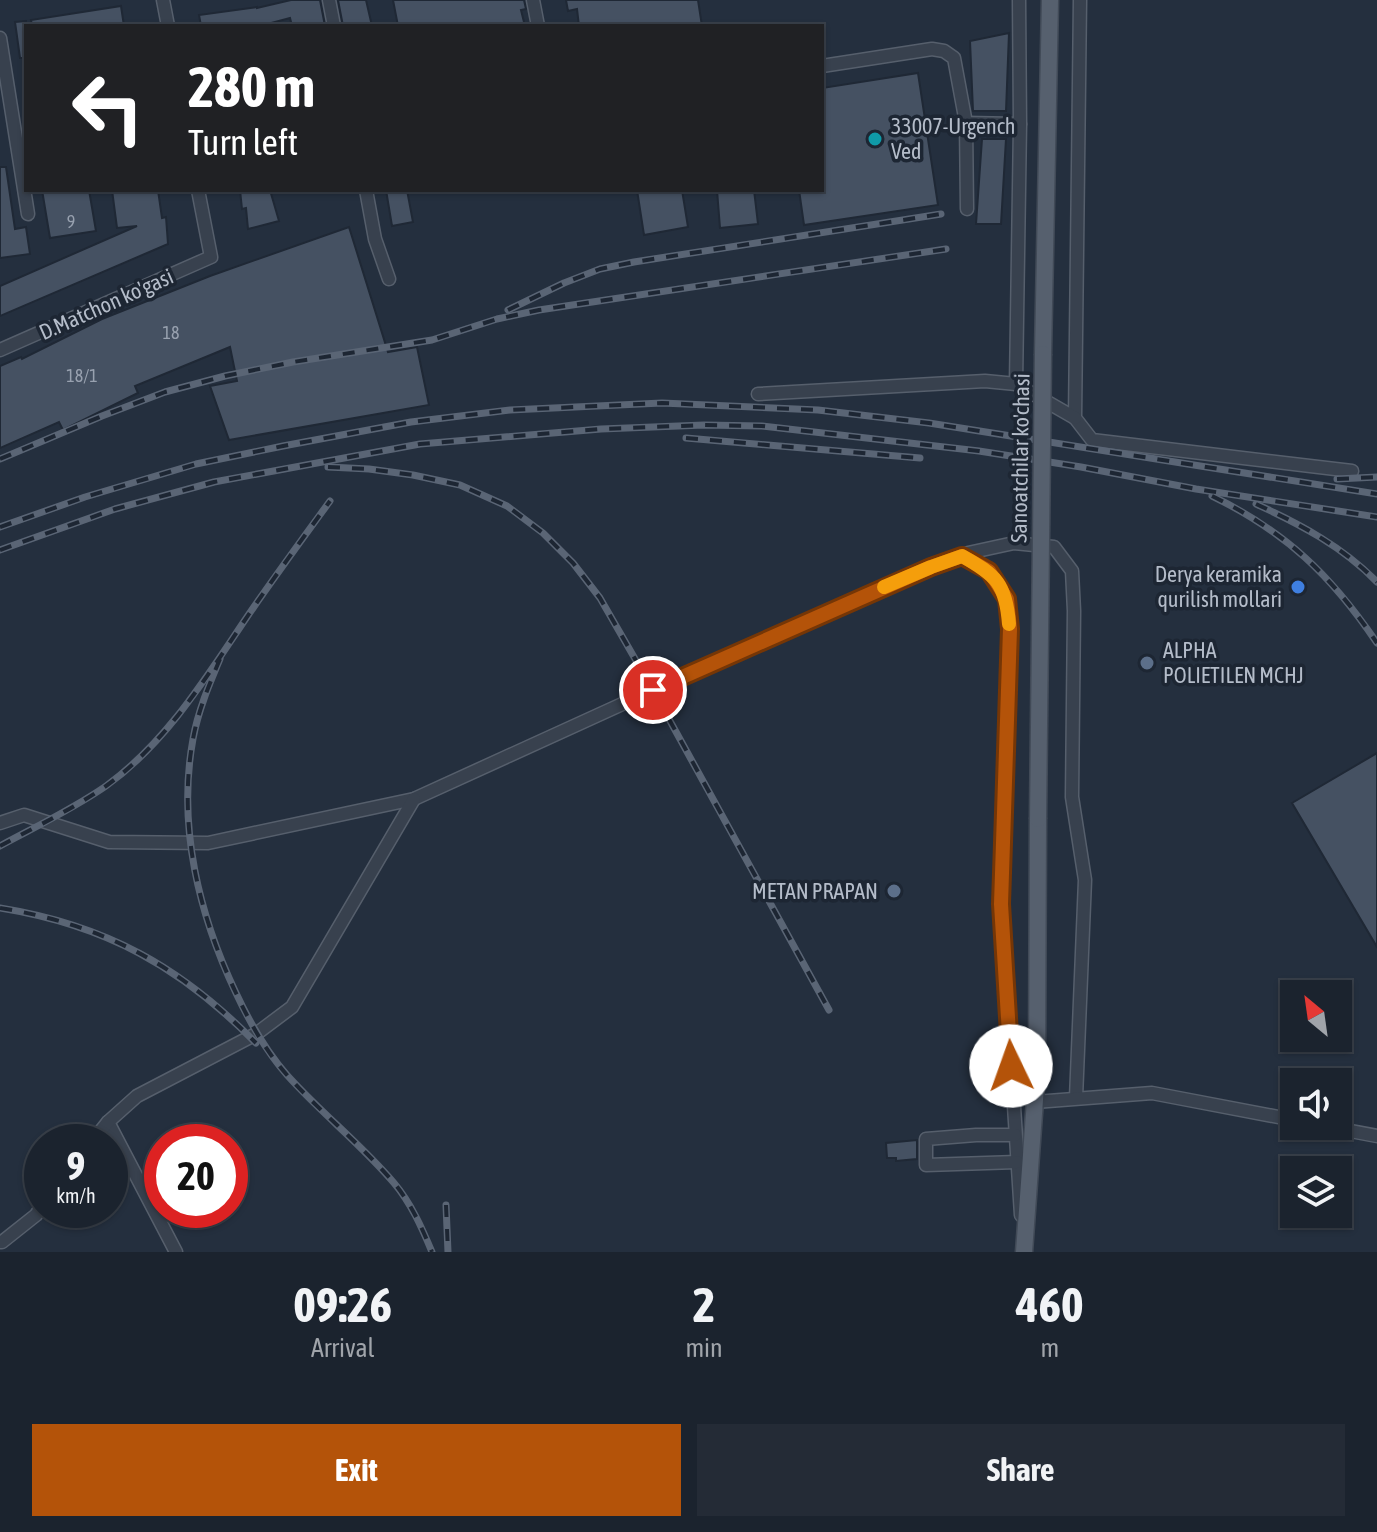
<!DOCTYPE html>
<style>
:root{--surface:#1b232e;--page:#242b36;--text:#f1f3f6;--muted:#a0a4aa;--line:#39404a;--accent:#b45309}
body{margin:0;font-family:"Asap Condensed",sans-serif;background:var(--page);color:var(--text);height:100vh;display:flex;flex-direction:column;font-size:30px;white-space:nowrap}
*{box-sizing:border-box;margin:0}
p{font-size:26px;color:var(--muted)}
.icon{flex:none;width:44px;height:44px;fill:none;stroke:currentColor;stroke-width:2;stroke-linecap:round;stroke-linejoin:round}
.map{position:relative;height:1252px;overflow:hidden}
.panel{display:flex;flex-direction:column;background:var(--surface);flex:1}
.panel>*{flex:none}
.top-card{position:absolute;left:24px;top:24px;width:800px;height:168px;border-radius:0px;box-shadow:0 2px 6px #0004,0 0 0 2px var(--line);background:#202124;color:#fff;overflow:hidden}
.needle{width:52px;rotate:331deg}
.buttons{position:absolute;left:1280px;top:980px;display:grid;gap:16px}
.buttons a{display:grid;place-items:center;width:72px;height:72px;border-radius:0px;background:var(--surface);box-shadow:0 2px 6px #0004,0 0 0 2px var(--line);font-size:40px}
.speed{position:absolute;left:24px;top:1124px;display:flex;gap:16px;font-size:40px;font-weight:700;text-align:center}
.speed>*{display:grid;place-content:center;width:104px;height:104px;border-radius:50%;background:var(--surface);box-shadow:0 2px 6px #0004,0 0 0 2px var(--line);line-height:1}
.speed small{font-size:20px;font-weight:400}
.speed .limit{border:12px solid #d22;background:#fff;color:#111}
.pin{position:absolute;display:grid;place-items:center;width:68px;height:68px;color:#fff;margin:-34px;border:4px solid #fff;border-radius:50%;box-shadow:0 2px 8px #0007}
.me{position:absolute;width:88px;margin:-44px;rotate:357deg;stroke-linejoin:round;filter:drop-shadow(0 0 6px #0008)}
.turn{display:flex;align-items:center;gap:28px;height:168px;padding:0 32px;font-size:36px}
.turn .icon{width:104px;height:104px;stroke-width:2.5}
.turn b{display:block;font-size:56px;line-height:68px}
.eta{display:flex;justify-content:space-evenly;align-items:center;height:136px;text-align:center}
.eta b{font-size:48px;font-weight:700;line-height:56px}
.action{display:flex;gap:16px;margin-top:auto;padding:16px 32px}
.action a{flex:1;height:92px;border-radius:0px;background:var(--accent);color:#fff;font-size:32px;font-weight:700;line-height:92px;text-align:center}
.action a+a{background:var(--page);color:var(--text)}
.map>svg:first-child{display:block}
</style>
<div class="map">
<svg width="1377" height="1252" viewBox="0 0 1377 1252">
<rect width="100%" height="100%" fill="#242f3e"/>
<g fill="#455162" stroke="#1f2835" stroke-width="2">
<polygon points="291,0 320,0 325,26 292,26 290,18 260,26 201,26 199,15 257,7 257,8"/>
<polygon points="338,0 366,0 372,26 343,26"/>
<polygon points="393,0 524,0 526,9 521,10 525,26 398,26"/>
<polygon points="566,0 698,0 702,26 579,26 577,9 568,11"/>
<polygon points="121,6 124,26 32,26 31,20"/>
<polygon points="26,21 26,58 20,58 15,22"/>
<polygon points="1009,33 1006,111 973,111 970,41"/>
<polygon points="918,73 938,205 804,225 799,190 822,190 822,88"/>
<polygon points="982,139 1006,139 1001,224 976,224"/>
<polygon points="0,167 6,167 15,229 26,227 30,254 0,258"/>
<polygon points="42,190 89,190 96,231 50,238"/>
<polygon points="112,190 158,190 162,218 166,217 168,244 0,316 0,286 137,226 117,228"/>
<polygon points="240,190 270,190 279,221 248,229 246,208 242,209"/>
<polygon points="386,190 407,190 413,222 392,226"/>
<polygon points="637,190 682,190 688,227 644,235"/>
<polygon points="717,190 754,190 758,224 720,228"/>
<polygon points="349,227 388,352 417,347 429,405 229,440 210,386 237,381 230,347 135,386 138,393 63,430 59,422 0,448 0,366 21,357 22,359 102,319 210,276"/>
<polygon points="1377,753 1377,947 1292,803"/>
<polygon points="917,1140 917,1159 896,1161 896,1158 887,1158 886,1143"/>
</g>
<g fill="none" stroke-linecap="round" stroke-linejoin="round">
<g stroke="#565f6c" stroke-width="15">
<g id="minor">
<polyline points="163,0 168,26"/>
<polyline points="329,0 334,26"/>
<polyline points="533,0 538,26"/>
<polyline points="1080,0 1075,418 1092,440 1352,471"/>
<polyline points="0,38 28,214"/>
<polyline points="822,66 932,49 944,51 954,58 966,123 967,209"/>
<polyline points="966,123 1020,124"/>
<polyline points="366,190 375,239 389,279"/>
<polyline points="0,350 211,257 198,190"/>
<polyline points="1016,384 1075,418"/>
<polyline points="758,394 985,381 1016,384 1020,124 1019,0"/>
<polyline points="962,556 989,571 1007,599 1010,629 1001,904 1021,1215"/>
<polyline points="0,823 24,815 109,842 208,843 414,799 653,690 931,567 968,553 1014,543 1054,547 1072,571 1074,611 1072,797 1085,880 1076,1098"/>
<polyline points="1035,1102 1152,1093 1294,1120"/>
<polyline points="108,1122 176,1252"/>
<polyline points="1324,1126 1377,1136"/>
<polyline points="1015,1135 976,1135 926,1139 926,1165 1017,1162"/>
<polyline points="92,1142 108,1122 137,1096 256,1034 292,1007 414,799"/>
<polyline points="0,1242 2,1242 36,1215 42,1206"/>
</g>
</g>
<g stroke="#414a57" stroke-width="19">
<g id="major">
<polyline points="1043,354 1050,0"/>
<polyline points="1024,1252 1037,1072 1038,819"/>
</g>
</g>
<use href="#minor" stroke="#38414e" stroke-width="12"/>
<use href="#major" stroke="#56606e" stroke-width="16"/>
<g stroke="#5a6575" stroke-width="7">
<g id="rail">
<polyline points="508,310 564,283 600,269 634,262 941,214"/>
<polyline points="686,438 920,458"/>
<polyline points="0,459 102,416 165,392 225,376 293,362 432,340 497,319 539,310 946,249"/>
<polyline points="328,467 369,469 413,475 460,485 507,506 543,533 573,563 600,598 653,690 829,1010"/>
<polyline points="1337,479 1377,477"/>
<path d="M1212 496C1286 532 1331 575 1377 643"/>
<path d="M1256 504C1300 524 1343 547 1377 582"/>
<polyline points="0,527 85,497 196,464 283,446 411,422 510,410 662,403 818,410 929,423 1377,494"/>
<polyline points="0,550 115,509 214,482 420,444 601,429 704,425 762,426 979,451 1081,467 1196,489 1377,517"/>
<path d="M220 659C209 685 198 711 193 739 177 826 199 915 236 993 250 1023 265 1050 287 1075 321 1113 362 1145 394 1183 411 1203 422 1228 432 1252"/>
<path d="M0 846C35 827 73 809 106 786 167 742 207 676 249 614 275 576 303 538 330 501"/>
<path d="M0 908C106 925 181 967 256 1043"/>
<polyline points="446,1205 448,1252"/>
</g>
</g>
<use href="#rail" stroke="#1d2633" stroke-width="4" stroke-dasharray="12" stroke-linecap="butt"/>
<g stroke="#414a57" stroke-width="19" stroke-linecap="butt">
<polyline id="major-bridge" points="1038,819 1043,354"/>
</g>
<use href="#major-bridge" stroke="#56606e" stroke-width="16"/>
</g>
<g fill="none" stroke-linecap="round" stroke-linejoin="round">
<g stroke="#753606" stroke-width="20">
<polyline id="route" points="653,690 931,567 962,556 989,571 1007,599 1010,629 1001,904 1011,1066"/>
</g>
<use href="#route" stroke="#b45309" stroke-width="14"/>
<path stroke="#f59e0b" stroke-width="14" d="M884 587 931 567 962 556C996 575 1006 584 1009 624"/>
</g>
<circle fill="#0f9aa8" stroke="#1d2633" stroke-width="3" cx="875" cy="139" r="8"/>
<circle fill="#3f7fe0" stroke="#1d2633" stroke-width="3" cx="1298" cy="587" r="8"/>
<g fill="#5c6f8a" stroke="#1d2633" stroke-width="3">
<circle cx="1147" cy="663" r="8"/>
<circle cx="894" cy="891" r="8"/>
</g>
<g text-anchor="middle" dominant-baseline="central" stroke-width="7" stroke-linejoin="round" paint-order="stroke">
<g font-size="18" fill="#98a1af">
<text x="71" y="221">9</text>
<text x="171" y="332">18</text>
<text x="82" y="375">18/1</text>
</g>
<g font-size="22" fill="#b4bcc9" stroke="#1d2633" text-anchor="start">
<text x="891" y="126">33007-Urgench<tspan x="891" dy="25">Ved</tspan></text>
<text x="1282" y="574" text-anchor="end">Derya keramika<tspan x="1282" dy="25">qurilish mollari</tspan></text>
<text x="1163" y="650">ALPHA<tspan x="1163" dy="25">POLIETILEN MCHJ</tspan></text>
<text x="878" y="891" text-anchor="end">METAN PRAPAN</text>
</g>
<g font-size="22" fill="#b4bcc9" stroke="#1d2633">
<text transform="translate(106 304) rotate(-24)">D.Matchon ko'gasi</text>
<text transform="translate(1020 458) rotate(-89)">Sanoatchilar ko'chasi</text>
</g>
</g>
</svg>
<div class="buttons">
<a><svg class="needle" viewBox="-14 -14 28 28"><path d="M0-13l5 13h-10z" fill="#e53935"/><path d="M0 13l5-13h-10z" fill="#a0a4aa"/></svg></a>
<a><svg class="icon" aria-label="sound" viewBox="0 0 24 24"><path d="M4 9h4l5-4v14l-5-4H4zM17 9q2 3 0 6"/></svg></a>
<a><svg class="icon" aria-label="layers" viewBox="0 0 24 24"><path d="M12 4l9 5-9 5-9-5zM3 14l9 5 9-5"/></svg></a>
</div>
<div class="speed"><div>9<small>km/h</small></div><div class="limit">20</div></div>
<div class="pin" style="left:653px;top:690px;background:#d93025"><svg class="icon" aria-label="arrive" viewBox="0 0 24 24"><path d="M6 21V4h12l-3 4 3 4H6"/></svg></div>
<svg class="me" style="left:1011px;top:1066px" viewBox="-20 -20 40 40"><circle r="19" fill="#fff"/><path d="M0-13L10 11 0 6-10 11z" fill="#b45309"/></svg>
<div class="top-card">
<div class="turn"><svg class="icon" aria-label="left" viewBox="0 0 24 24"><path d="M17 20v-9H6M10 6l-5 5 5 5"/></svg><div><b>280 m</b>Turn left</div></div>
</div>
</div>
<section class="panel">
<div class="eta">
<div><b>09:26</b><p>Arrival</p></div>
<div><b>2</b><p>min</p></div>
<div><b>460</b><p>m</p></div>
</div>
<div class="action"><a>Exit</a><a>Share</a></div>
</section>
